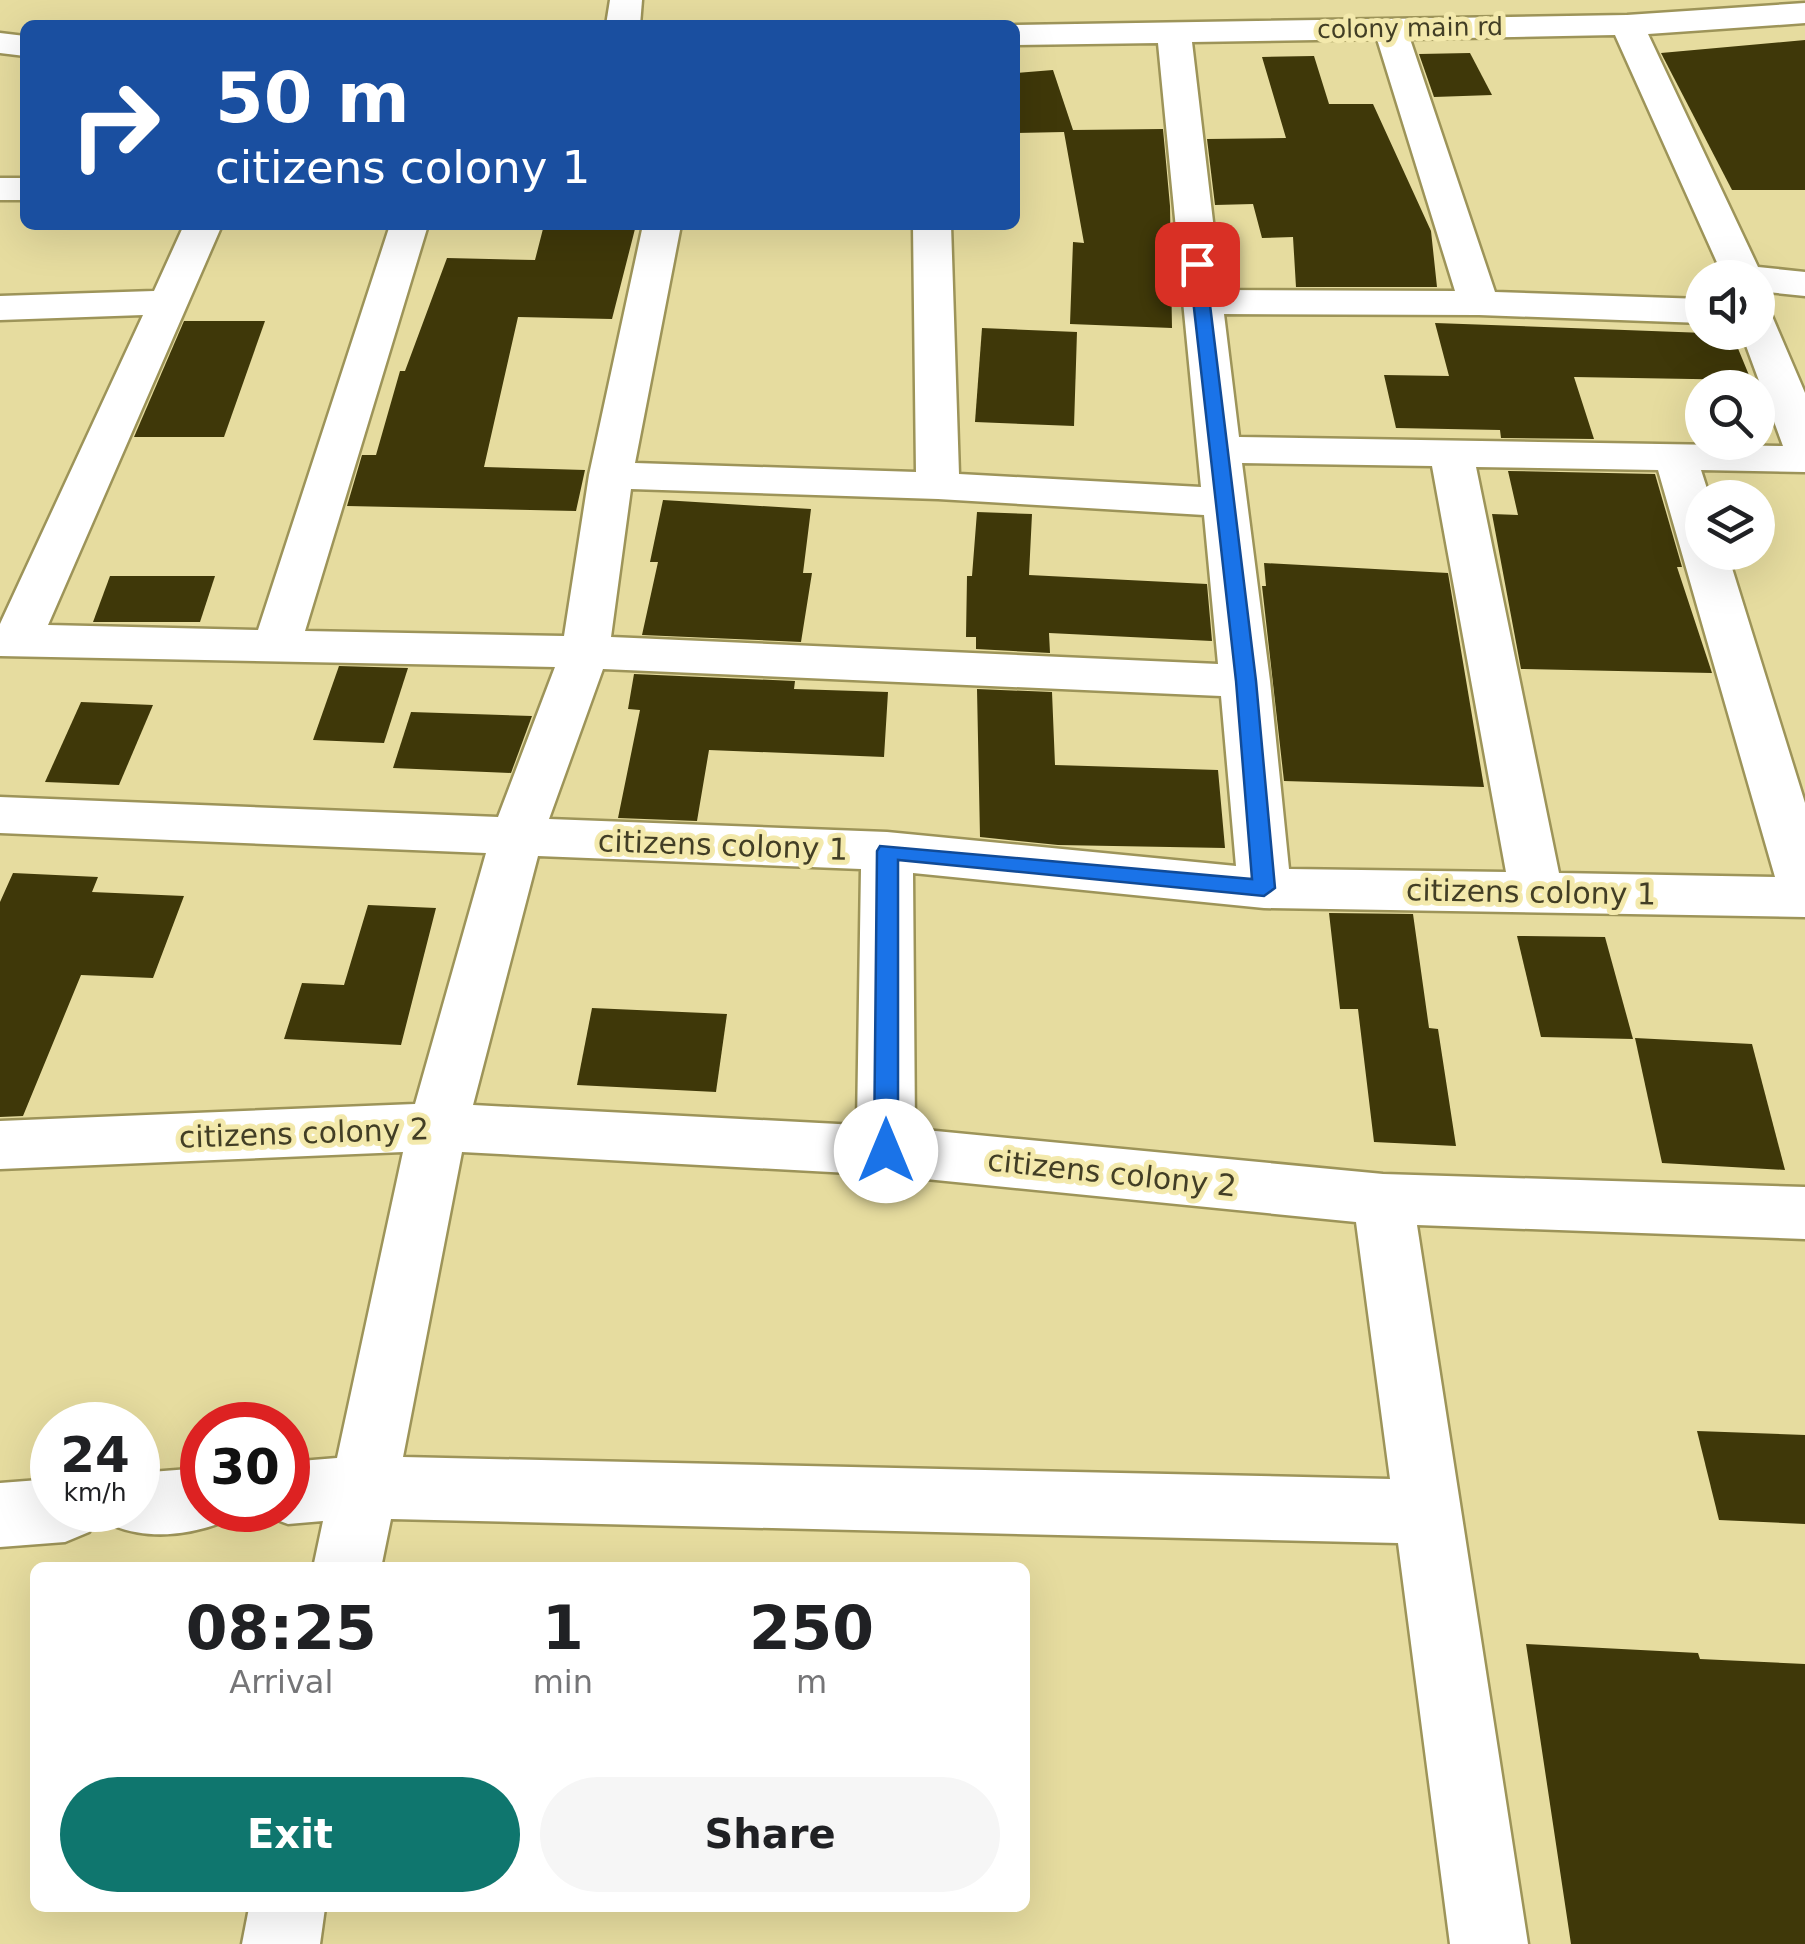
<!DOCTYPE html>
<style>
:root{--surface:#fff;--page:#f6f6f6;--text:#202124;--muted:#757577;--accent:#0f766e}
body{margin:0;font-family:"DejaVu Sans",sans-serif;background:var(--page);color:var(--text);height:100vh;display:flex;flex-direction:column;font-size:38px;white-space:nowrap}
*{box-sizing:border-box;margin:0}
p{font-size:32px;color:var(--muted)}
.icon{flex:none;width:55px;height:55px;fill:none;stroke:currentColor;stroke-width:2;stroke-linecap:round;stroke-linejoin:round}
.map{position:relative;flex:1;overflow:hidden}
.details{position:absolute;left:30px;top:1562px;width:1000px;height:350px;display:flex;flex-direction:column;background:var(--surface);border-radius:15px;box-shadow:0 10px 40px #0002}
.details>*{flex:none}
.guide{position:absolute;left:20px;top:20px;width:1000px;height:210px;border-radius:15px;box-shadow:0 10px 40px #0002;background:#1a4fa0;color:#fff;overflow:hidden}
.controls{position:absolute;left:1685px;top:260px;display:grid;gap:20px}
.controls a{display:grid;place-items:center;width:90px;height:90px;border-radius:50%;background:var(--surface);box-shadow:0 10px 40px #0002;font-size:50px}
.speed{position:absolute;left:30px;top:1402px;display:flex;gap:20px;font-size:50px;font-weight:700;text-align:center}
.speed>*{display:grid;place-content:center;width:130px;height:130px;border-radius:50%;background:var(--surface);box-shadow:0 10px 40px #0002;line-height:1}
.speed small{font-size:25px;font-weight:400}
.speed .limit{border:15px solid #d22;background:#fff;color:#111}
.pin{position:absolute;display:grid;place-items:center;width:85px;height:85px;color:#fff;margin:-42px;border-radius:20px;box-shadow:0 5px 15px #0006}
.me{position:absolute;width:110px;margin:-55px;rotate:0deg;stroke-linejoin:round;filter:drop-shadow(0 0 8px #0008)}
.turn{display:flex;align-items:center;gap:35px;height:210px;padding:0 30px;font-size:45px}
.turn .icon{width:130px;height:130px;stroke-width:2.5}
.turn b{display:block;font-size:70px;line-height:85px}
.eta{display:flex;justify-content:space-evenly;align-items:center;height:170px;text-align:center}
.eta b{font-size:60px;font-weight:700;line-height:70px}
.button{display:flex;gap:20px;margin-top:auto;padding:20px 30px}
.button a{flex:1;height:115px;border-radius:60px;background:var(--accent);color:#fff;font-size:40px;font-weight:700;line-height:115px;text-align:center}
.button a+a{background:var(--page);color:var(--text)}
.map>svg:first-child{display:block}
</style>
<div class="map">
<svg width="1805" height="1944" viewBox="0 0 1805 1944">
<rect width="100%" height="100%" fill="#e6dc9f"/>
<g fill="#3f3809">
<polygon points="1805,40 1805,190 1732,190 1661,53"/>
<polygon points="1470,53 1492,95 1434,97 1419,54"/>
<polygon points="1314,56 1329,104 1373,104 1431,231 1437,287 1296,287 1293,237 1262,238 1253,204 1215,205 1207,139 1286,138 1262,57"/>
<polygon points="1053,70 1073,130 1163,129 1170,206 1172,328 1070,324 1073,242 1084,243 1064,132 1015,133 1015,73"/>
<polygon points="544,225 636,225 612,319 518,317 484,467 585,470 576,511 347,506 362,455 376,455 400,371 405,371 447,258 535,260"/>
<polygon points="184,321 265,321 224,437 134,437"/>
<polygon points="1435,323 1732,334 1751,380 1574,377 1594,439 1501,438 1500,430 1396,428 1384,375 1449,376"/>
<polygon points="982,328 1077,332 1074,426 975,422"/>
<polygon points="1508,471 1655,474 1682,567 1677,567 1712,673 1521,669 1492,514 1518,515"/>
<polygon points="663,500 811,509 803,573 812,573 801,642 642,635 658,562 650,562"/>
<polygon points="977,512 1032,514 1029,575 1207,584 1212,641 1049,633 1050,653 976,649 976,637 966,637 967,576 972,576"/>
<polygon points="1264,563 1448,573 1484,787 1284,781 1262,586 1266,586"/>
<polygon points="110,576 215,576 200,622 93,622"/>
<polygon points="339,666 408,668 384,743 313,740"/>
<polygon points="634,674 795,681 794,689 888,692 884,757 709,750 697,821 618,818 640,710 628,709"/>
<polygon points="977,689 1052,692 1055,765 1218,770 1225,848 1058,845 980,837"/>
<polygon points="81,702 153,705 119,785 45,782"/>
<polygon points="411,712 532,716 511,773 393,768"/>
<polygon points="13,873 98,877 92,892 184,896 153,978 81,975 23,1116 0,1117 0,902"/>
<polygon points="368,905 436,908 401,1045 284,1039 302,983 344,985"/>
<polygon points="1329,913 1413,914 1429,1028 1438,1029 1456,1146 1374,1142 1358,1009 1340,1009"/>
<polygon points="1517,936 1605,937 1633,1039 1541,1037"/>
<polygon points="592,1008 727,1014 716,1092 577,1085"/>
<polygon points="1635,1038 1752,1044 1785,1170 1662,1163"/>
<polygon points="1697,1431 1805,1435 1805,1524 1719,1520"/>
<polygon points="1526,1644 1698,1653 1700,1659 1805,1664 1805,1944 1571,1944"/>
</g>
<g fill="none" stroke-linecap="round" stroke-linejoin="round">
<g stroke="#9d9459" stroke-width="5">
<g id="minor">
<polygon points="610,0 642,0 640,25 606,25"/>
<path d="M1805 3V23L1648 34 1758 267 1805 272V296L1758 291V278H1724L1615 35 1410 39 1495 292 1702 299V323L1479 315 1224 314 1239 437 1783 446 1741 332H1758V313L1772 316 1805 393V472L1701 470 1710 498H1702V552H1727L1805 803V917L1264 908 913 873 915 1129 1383 1174 1805 1187V1239L1417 1225 1528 1944H1450L1398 1543 391 1519 381 1568H313L323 1521 288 1524 264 1515 262 1510H288V1462L337 1458 403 1152 0 1169V1121L415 1104 486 853 0 833V797L498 817 555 667 0 656V624L143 315 0 320V296L154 291 184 225H222L48 625 258 630 390 225H428L305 631 564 636 589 475 643 225H681L635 463 916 472 913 225H951L959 474 1201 487 1158 43 1015 45V25L1627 15ZM1377 39 1455 291 1221 290 1192 42ZM1242 463 1432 466 1506 872 1289 869 1270 681ZM1476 467 1658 470 1775 877 1559 873ZM631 489 938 499 1204 515 1218 664 611 637ZM603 669 1221 696 1236 866 887 832 549 819ZM538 856 861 869 857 1125 473 1105ZM462 1152 886 1175 1356 1222 1390 1479 403 1457Z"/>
<polygon points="0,33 25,36 25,56 0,53"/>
<rect x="0" y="178" width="25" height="22"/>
<path d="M202 1468V1510H231L226 1521C190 1535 150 1540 114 1526L107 1510H138V1473Z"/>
<polygon points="52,1479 52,1510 99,1510 89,1532 65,1542 0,1547 0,1483"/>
<polygon points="249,1908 325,1908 320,1944 242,1944"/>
</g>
</g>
<use href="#minor" fill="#fff" fill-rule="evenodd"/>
</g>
<polygon fill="#1a73e8" stroke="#114b97" stroke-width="2.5" points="1197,259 1205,264 1256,681 1275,888 1264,896 898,860 898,1151 895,1158 877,1158 874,1151 877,851 880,846 1252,879 1236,681 1189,264"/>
<g text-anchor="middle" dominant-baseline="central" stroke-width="10" stroke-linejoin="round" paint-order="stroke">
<g font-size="25" fill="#423e25" stroke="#f3e9ac">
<text transform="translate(1410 28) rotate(-1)">colony main rd</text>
</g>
<g font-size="30" fill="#423e25" stroke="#f3e9ac">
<text transform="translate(723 845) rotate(2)">citizens colony 1</text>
<text transform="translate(1531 892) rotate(1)">citizens colony 1</text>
<text transform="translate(304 1133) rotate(-2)">citizens colony 2</text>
<text transform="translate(1112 1173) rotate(6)">citizens colony 2</text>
</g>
</g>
</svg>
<div class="controls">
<a><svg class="icon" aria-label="sound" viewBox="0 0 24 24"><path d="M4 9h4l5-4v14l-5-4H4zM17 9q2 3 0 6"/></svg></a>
<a><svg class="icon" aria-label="search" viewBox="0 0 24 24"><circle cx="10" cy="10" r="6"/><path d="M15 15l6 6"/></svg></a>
<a><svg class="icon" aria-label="layers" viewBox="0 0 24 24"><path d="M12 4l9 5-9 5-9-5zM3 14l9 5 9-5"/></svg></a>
</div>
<div class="speed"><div>24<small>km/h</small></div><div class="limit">30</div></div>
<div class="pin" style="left:1197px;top:264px;background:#d93025"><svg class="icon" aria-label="arrive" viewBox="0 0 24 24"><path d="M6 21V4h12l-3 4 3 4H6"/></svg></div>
<svg class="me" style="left:886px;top:1151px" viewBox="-20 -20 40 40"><circle r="19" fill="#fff"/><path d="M0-13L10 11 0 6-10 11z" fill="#1a73e8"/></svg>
<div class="guide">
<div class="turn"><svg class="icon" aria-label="right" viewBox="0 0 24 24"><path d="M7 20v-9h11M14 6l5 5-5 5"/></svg><div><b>50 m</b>citizens colony 1</div></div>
</div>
<section class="details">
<div class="eta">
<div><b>08:25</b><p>Arrival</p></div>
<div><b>1</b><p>min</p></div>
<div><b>250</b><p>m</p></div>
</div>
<div class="button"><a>Exit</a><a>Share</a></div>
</section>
</div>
